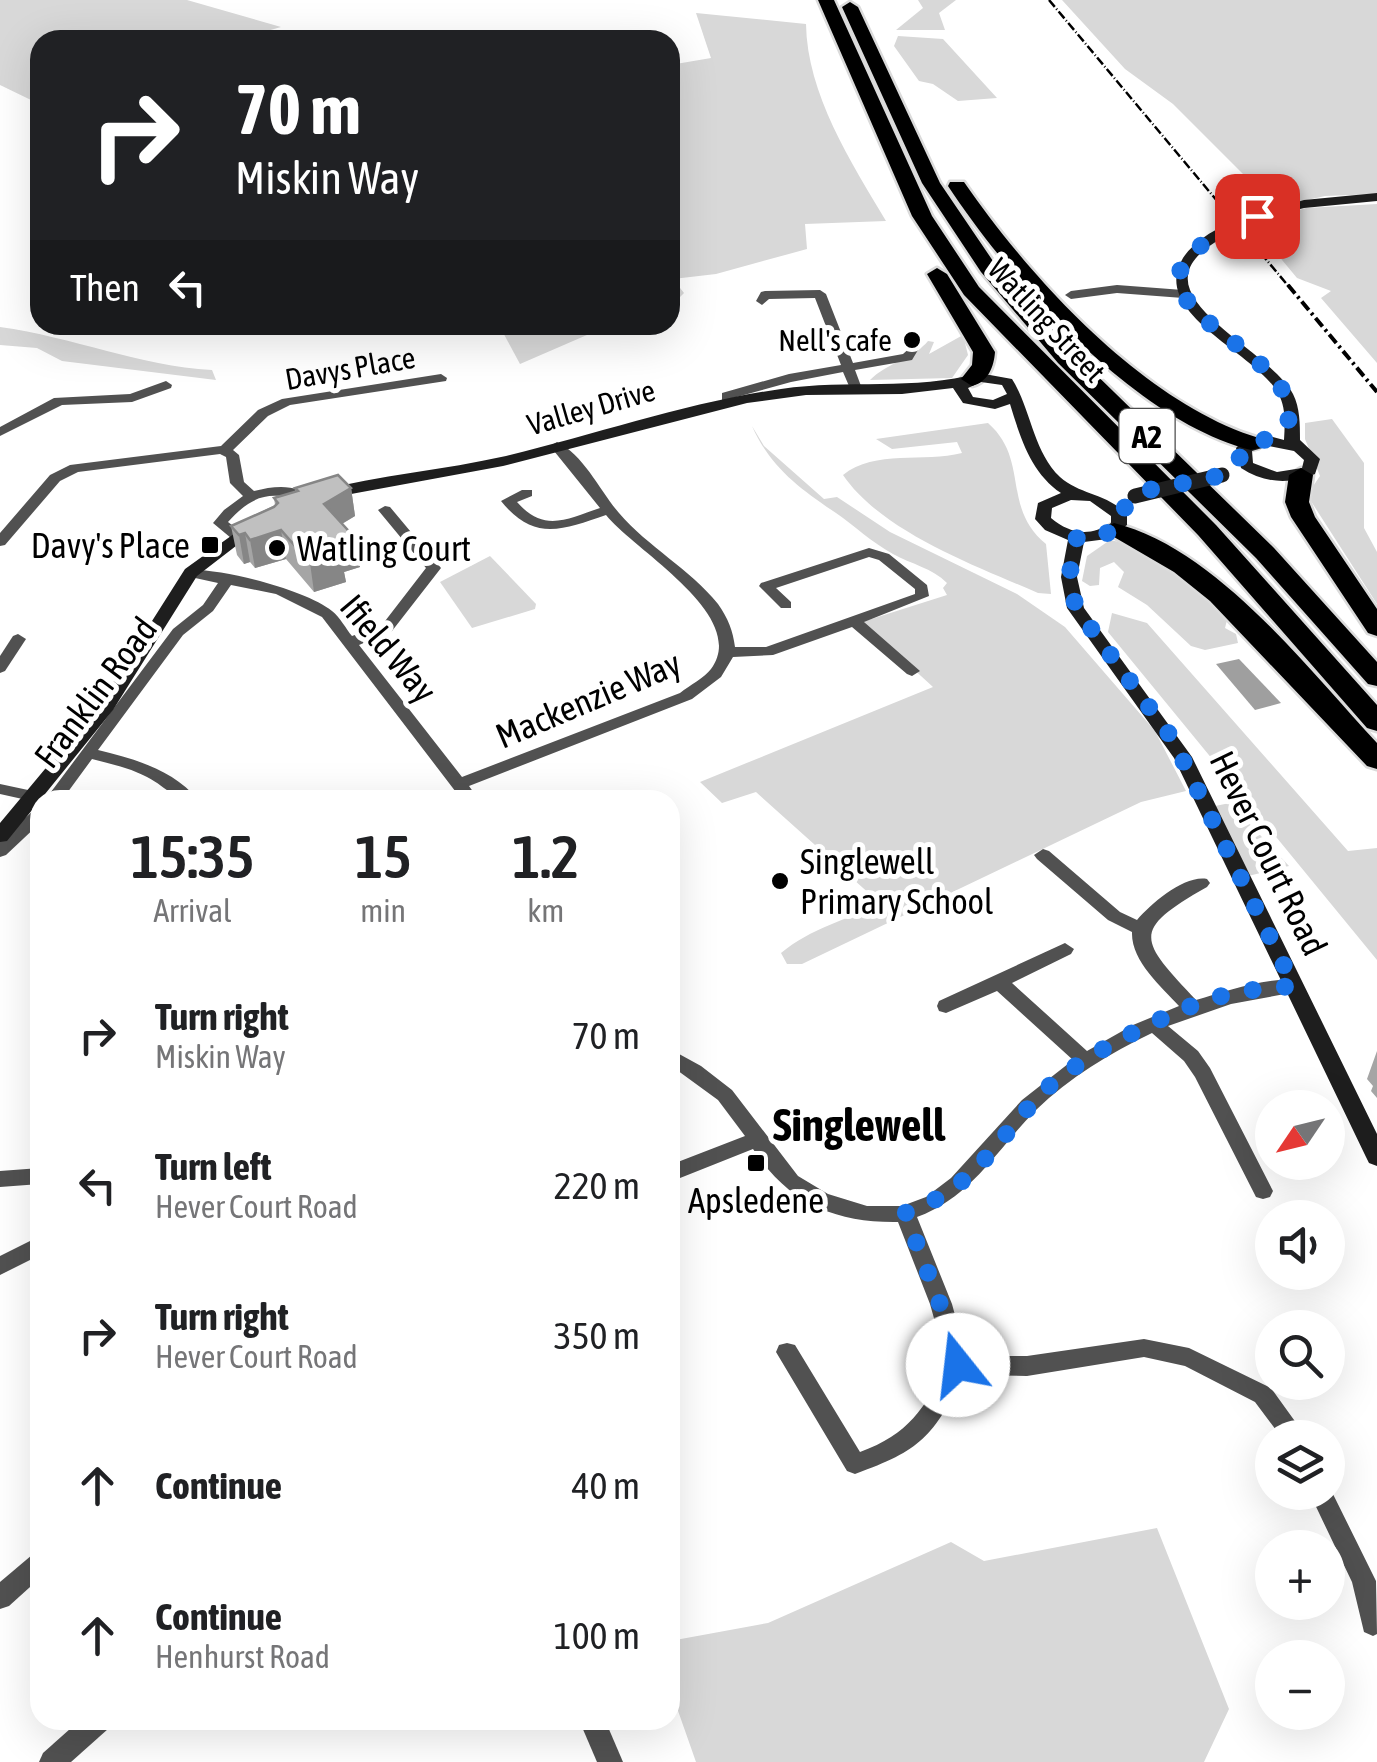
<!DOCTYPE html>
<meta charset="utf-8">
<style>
:root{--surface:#fff;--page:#f2f2f2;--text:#202124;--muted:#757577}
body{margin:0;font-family:"Asap Condensed",sans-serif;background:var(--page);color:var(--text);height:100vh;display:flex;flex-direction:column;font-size:38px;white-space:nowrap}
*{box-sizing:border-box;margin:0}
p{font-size:32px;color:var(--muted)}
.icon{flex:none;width:55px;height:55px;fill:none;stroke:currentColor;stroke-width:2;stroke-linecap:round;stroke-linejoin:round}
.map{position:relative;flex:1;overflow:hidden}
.side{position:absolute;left:30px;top:790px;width:650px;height:940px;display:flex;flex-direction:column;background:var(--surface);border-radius:30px;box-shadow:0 10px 40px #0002}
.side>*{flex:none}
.top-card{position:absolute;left:30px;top:30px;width:650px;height:305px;border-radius:30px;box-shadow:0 10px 40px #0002;background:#202124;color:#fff;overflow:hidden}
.needle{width:65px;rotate:235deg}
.controls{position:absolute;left:1255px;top:1090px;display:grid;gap:20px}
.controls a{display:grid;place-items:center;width:90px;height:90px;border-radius:50%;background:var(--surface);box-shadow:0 10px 40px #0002;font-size:50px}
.pin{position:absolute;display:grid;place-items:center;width:85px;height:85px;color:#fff;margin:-42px;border-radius:20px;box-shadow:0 5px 15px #0006}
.me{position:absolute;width:110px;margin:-55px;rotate:344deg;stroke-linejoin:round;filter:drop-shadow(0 0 8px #0008)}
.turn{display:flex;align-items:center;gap:35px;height:210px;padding:0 40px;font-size:45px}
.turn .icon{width:130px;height:130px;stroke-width:2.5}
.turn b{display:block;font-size:70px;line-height:85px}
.then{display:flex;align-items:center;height:95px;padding:0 40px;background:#0003;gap:20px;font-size:38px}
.eta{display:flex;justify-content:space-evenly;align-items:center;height:170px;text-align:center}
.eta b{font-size:60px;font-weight:600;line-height:70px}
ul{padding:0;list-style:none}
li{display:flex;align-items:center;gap:30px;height:150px;padding:0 40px}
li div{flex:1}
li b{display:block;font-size:38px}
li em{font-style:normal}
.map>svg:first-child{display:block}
</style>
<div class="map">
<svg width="1377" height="1762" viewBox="0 0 1377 1762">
<rect width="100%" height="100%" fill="#fff"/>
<g fill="#d8d8d8">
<polygon points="0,0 187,0 281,27 235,40 40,40 40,97 31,100 0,85"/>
<polygon points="918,0 956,0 939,13 945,30 896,30 923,8"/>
<polygon points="1062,0 1377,0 1377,194 1325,196 1246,214 1236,205 1246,201 1250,181 1173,104 1125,69"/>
<path d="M696 13 806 24C807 94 851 162 886 221L805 224 807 249 716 274 673 279 684 293 670 307V65L711 58Z"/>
<polygon points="898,36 943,39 997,98 958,101 933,84 919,81 894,46"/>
<polygon points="1377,204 1377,363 1321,298 1331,291 1297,278 1253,225 1306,208"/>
<polygon points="499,325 610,325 520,364"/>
<path d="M0 327C73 337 139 366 212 370L216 380 62 361 37 348 0 345Z"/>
<path d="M963 335 968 355 952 378 870 380C887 363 915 357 928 341L934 342 929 354Z"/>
<polygon points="1332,419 1364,463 1364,528 1377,552 1377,604 1307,495 1320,476 1305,439 1305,423"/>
<path d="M988 423C1030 460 1001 507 1046 544L1051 594 1038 593C976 566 882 532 843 475 875 449 924 463 962 453L957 442 892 449 876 439Z"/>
<path d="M752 426 764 446 824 499 837 497 890 532 1017 594 1065 627 1155 731 1186 791 1141 802 802 964H787L781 953C810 929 848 918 882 905L756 792 722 803 700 782 933 687 862 622 947 595 943 588 947 583C932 568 911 564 893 554 871 542 855 526 836 513 800 489 770 467 752 426Z"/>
<path d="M1110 540C1155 547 1196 590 1227 620L1225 628 1236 634 1238 643 1205 650 1191 646 1147 605 1118 587 1124 572 1114 562 1100 568 1099 585 1090 586 1082 581 1087 556Z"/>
<polygon points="490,556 536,604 535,609 472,628 440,582"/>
<polygon points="1112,613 1147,623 1348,851 1377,848 1377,960 1108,632"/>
<polygon points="1230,803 1289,866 1248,876 1215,806"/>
<polygon points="1157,1528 1229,1709 1204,1762 696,1762 670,1688 670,1641 768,1623 951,1542 984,1561"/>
</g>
<polygon fill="#9f9f9f" points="1239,659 1281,703 1255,710 1216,664"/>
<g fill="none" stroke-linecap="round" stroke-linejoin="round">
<g stroke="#dbdbdb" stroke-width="5">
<g id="highway">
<polygon points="818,0 834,0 932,216 979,287 1216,525 1377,705 1377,731 1367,728 1198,535 964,295 912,216"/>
<polygon points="850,2 858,7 940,183 995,264 1074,353 1274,548 1377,662 1377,686 1368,684 1256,558 1058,363 981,272 922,183 842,7"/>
<path d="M950 182H964C1031 279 1144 403 1259 438V448L1251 450C1136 421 1012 283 948 186Z"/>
<path d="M937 268 947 274 995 352C994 367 988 382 972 386L961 379 972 365 973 352 927 274Z"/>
<polygon points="1301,468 1313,475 1309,502 1315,517 1377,609 1377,636 1368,633 1291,517 1285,502 1289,475"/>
<path d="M1114 523C1216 548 1308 669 1377 743V769L1367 766 1210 601 1174 572 1102 530Z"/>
</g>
</g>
<g fill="#515151" fill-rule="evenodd">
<polygon points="1117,285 1183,290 1189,294 1183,298 1117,293 1071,299 1065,295 1071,291"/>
<polygon points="820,290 826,294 853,363 903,354 912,346 918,350 912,360 855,370 861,386 855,390 849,386 843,372 791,382 733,398 732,405 722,405 722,393 789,374 841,365 815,298 769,299 762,305 756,301 761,292 765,291"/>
<path d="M441 374 447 378 446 381 290 405 268 416 233 450 239 455 244 482 254 491C277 485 297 484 316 499L309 503C273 491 255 492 228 522L241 532V538H231L213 523 224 510 243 496 230 483 226 457 220 454 78 472 60 481 5 545 0 546V533L50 475 70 465 221 446 258 410 282 399Z"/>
<polygon points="166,381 172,385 171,388 132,402 62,405 0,436 0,427 54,398 130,394"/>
<path d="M557 442C584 455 600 491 619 513 648 547 690 569 718 604 728 618 733 631 735 647H766L915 594V589L879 560 869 557 776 588 791 602V608H781L759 586 761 583 869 548 889 554 927 585 929 596 864 622 920 671 912 676 907 674 852 627 773 655 733 657 721 677 692 699 469 786 479 800H462L322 617 276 594 231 585 213 611 183 635 98 750C135 759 174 770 198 800 171 800 170 789 147 777 130 768 111 764 92 759L62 800H45L173 629 203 605 218 583 186 576V570C218 567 306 590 332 611 340 617 346 629 352 636L382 625 426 568 378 510 385 506 390 507 441 568 392 631 359 645 462 777 680 693C690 685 704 678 711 669 750 616 635 551 606 515 562 530 534 542 501 501L522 490H532V496L517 502C544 533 567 519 600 508L550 446Z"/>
<polygon points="18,634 26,639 5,671 0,673 0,656 13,636"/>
<polygon points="0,784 42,793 44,797 36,802 0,794"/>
<polygon points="40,808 40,823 6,855 0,857 0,841 34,810"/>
<path d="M1043 849 1049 851 1120 912 1137 920C1152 903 1184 875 1207 879L1210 883 1207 887C1129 931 1140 940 1196 1000 1224 992 1272 975 1301 981L1303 986 1301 991 1231 1004 1168 1026 1198 1051 1210 1068 1273 1191 1270 1197 1263 1199 1256 1197 1195 1077 1184 1061 1152 1033C1110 1053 1069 1078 1036 1110 997 1149 972 1197 917 1217L952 1304 966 1356H1027L1144 1339 1189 1348 1271 1388 1307 1438H1282L1255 1402 1185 1366 1144 1357 1027 1376 964 1375C933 1437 921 1450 855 1474L847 1471 776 1352 779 1345 787 1343 795 1345 860 1452C909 1434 924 1409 947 1365L930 1304 898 1222C835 1223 788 1203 753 1149L670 1182V1165L745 1136 718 1100 670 1065V1049L701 1066 732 1090 798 1176 828 1194 867 1206H902L926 1197 951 1178 1022 1100 1073 1060 997 991 946 1013 939 1011 937 1006 939 1001 1065 943 1074 949 1071 954 1012 983 1087 1051 1133 1025 1179 1006C1161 986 1131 961 1132 932L1108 920 1037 859 1034 855Z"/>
<polygon points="40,1168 40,1184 0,1187 0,1171"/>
<polygon points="40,1236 40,1255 0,1275 0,1256"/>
<polygon points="1328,1484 1376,1581 1377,1634 1373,1636 1364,1632 1352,1582 1309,1492 1328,1492"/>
<polygon points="40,1552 40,1578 9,1606 0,1609 0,1582 32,1555"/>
<polygon points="80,1720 112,1720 108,1729 71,1762 39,1762 43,1753"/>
<polygon points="579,1720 605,1720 623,1762 597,1762"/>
</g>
<g fill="#1e1e1e" fill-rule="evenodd">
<polygon points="1377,193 1377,201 1304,208 1257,220 1251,216 1304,200"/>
<path d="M1226 225 1231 226V232C1216 242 1190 255 1188 275 1182 315 1274 357 1293 394 1300 408 1300 424 1300 440L1320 459 1315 474C1289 485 1264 483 1241 468L1236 448 1239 445 1269 436 1284 440C1285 424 1286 407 1278 393 1254 351 1149 314 1183 258 1192 244 1211 231 1226 225ZM1269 446 1294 451 1304 460 1302 468 1277 472 1253 463 1252 451Z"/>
<path d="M979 373 1012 379C1031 409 1033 451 1060 477 1080 495 1106 493 1127 514V525L1107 539 1084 542 1077 577 1084 608 1192 757 1377 1134V1166L1369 1163 1366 1157 1174 758 1067 608 1061 577 1068 540 1045 530 1035 519 1038 503 1061 493C1031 473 1020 437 1010 404L995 409 963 403 953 388 902 394 806 395 747 403 503 466 324 499 316 494 318 491C380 475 444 470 506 456 598 434 688 402 781 389 848 379 914 391 979 373ZM981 382 1002 385 1007 394 993 400 973 397 968 388ZM1071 500 1090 501 1111 516V523C1090 537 1070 534 1051 518L1052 508Z"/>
<polygon points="256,518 262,520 262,526 197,576 113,710 7,841 0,842 0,823 100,703 185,569"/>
</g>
<use href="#highway" fill="#000" fill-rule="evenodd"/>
<polyline stroke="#000" stroke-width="2.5" stroke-dasharray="9 2.5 1 2.5" stroke-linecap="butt" points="1049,0 1290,288"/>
<polyline stroke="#000" stroke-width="4" stroke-dasharray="11 4 2.5 4" stroke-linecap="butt" points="1288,285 1377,392"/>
<polyline stroke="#1e1e1e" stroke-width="12" points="1226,229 1257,216"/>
<polyline stroke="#1e1e1e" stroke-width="15" points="1135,496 1222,475"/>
</g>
<g fill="#a5a5a5">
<polygon points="295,488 351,488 355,516 342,524 356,539 360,567 344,572 346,582 314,592 286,559 255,568 250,562 244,564 237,555 231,526 275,505 274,498 295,492"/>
<polygon points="1377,1051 1377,1098 1371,1091 1373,1086 1367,1079"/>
</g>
<g fill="#868686">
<polygon points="351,488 355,516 328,532 324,504"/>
<polygon points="281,530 286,559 255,568 250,540"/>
<polygon points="245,533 250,562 244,564 239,535"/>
<polygon points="356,539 360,567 344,572 346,582 314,592 310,563 335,545"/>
</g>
<polygon fill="#c0c0c0" stroke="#868686" stroke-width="2.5" points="338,475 351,488 324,504 356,539 335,545 342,553 310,563 281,530 250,540 245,533 239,535 231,526 274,507 278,503 274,498 298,491 295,488"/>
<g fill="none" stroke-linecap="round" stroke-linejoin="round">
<path stroke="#1a73e8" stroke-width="18" stroke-dasharray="0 32.4" d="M958 1365 940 1304 905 1213C974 1189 994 1143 1042 1093 1073 1060 1173 1009 1218 997 1242 990 1268 988 1294 986L1172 738 1076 608 1069 577 1077 537H1098L1114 530C1123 520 1120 507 1134 498 1168 473 1228 495 1244 448L1274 436 1288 422C1307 340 1057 298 1257 216"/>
</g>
<g fill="#000" stroke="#fff" stroke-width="4">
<circle cx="912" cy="340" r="10"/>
<rect x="200" y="535" width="20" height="20" rx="5"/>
<circle cx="277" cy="548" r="10"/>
<circle cx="780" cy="881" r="10"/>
<rect x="746" y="1153" width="20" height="20" rx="5"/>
</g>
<g text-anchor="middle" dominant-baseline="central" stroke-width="10" stroke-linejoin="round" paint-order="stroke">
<g font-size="30" fill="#000" stroke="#fff">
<text transform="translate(1047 320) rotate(47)">Watling Street</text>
<text transform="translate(350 368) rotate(-10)">Davys Place</text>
<text transform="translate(591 407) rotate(-16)">Valley Drive</text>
</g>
<g font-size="30" fill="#000" stroke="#fff" text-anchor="end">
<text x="892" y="340">Nell's cafe</text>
</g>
<rect fill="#fff" stroke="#4c4c4c" stroke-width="2.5" x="1119.5" y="409" width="55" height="54" rx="8"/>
<g font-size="32" font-weight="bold" fill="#000">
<text x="1147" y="436">A2</text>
</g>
<g font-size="35" fill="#000" stroke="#fff" text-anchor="start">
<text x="190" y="545" text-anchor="end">Davy's Place</text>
<text x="297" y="548">Watling Court</text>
<text x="800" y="861">Singlewell<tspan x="800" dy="40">Primary School</tspan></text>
<text x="756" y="1200" text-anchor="middle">Apsledene</text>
</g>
<g font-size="35" fill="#000" stroke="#fff">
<text transform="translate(389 648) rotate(50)">Ifield Way</text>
<text transform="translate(95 692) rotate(-53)">Franklin Road</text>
<text transform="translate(588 699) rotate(-23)">Mackenzie Way</text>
<text transform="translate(1269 853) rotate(64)">Hever Court Road</text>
</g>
<g font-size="45" font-weight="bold" fill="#000" stroke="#fff">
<text x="859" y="1125">Singlewell</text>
</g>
</g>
</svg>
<div class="controls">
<a><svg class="needle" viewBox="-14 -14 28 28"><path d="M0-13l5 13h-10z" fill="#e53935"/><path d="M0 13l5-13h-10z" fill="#757577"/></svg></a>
<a><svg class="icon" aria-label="sound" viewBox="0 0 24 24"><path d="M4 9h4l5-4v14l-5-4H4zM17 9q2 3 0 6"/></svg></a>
<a><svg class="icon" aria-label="search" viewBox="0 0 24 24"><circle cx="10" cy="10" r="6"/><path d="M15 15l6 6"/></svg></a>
<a><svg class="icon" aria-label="layers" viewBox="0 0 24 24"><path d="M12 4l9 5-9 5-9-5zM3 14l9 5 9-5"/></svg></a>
<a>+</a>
<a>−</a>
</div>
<div class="pin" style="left:1257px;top:216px;background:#d93025"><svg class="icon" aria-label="arrive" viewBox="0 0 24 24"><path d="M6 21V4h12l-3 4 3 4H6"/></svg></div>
<svg class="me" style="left:958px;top:1365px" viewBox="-20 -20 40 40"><circle r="19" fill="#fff"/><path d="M0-13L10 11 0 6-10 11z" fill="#1a73e8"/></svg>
<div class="top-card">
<div class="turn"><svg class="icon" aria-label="right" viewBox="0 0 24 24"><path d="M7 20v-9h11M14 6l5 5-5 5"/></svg><div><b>70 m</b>Miskin Way</div></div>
<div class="then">Then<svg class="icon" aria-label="left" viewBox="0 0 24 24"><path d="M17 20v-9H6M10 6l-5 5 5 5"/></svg></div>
</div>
<section class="side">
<div class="eta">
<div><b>15:35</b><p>Arrival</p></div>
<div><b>15</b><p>min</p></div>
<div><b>1.2</b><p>km</p></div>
</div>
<ul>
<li><svg class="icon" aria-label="right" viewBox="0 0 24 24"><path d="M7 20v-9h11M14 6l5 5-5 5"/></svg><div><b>Turn right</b><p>Miskin Way</p></div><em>70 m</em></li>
<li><svg class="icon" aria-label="left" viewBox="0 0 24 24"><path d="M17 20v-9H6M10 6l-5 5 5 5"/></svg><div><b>Turn left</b><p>Hever Court Road</p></div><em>220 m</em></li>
<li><svg class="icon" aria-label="right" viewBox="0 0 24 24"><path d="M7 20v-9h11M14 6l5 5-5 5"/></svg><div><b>Turn right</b><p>Hever Court Road</p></div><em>350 m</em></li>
<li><svg class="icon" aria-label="ahead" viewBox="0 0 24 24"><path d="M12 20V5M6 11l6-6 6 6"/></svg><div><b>Continue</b></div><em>40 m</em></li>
<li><svg class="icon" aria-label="ahead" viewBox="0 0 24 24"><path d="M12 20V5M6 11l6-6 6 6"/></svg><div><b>Continue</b><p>Henhurst Road</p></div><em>100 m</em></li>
</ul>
</section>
</div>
